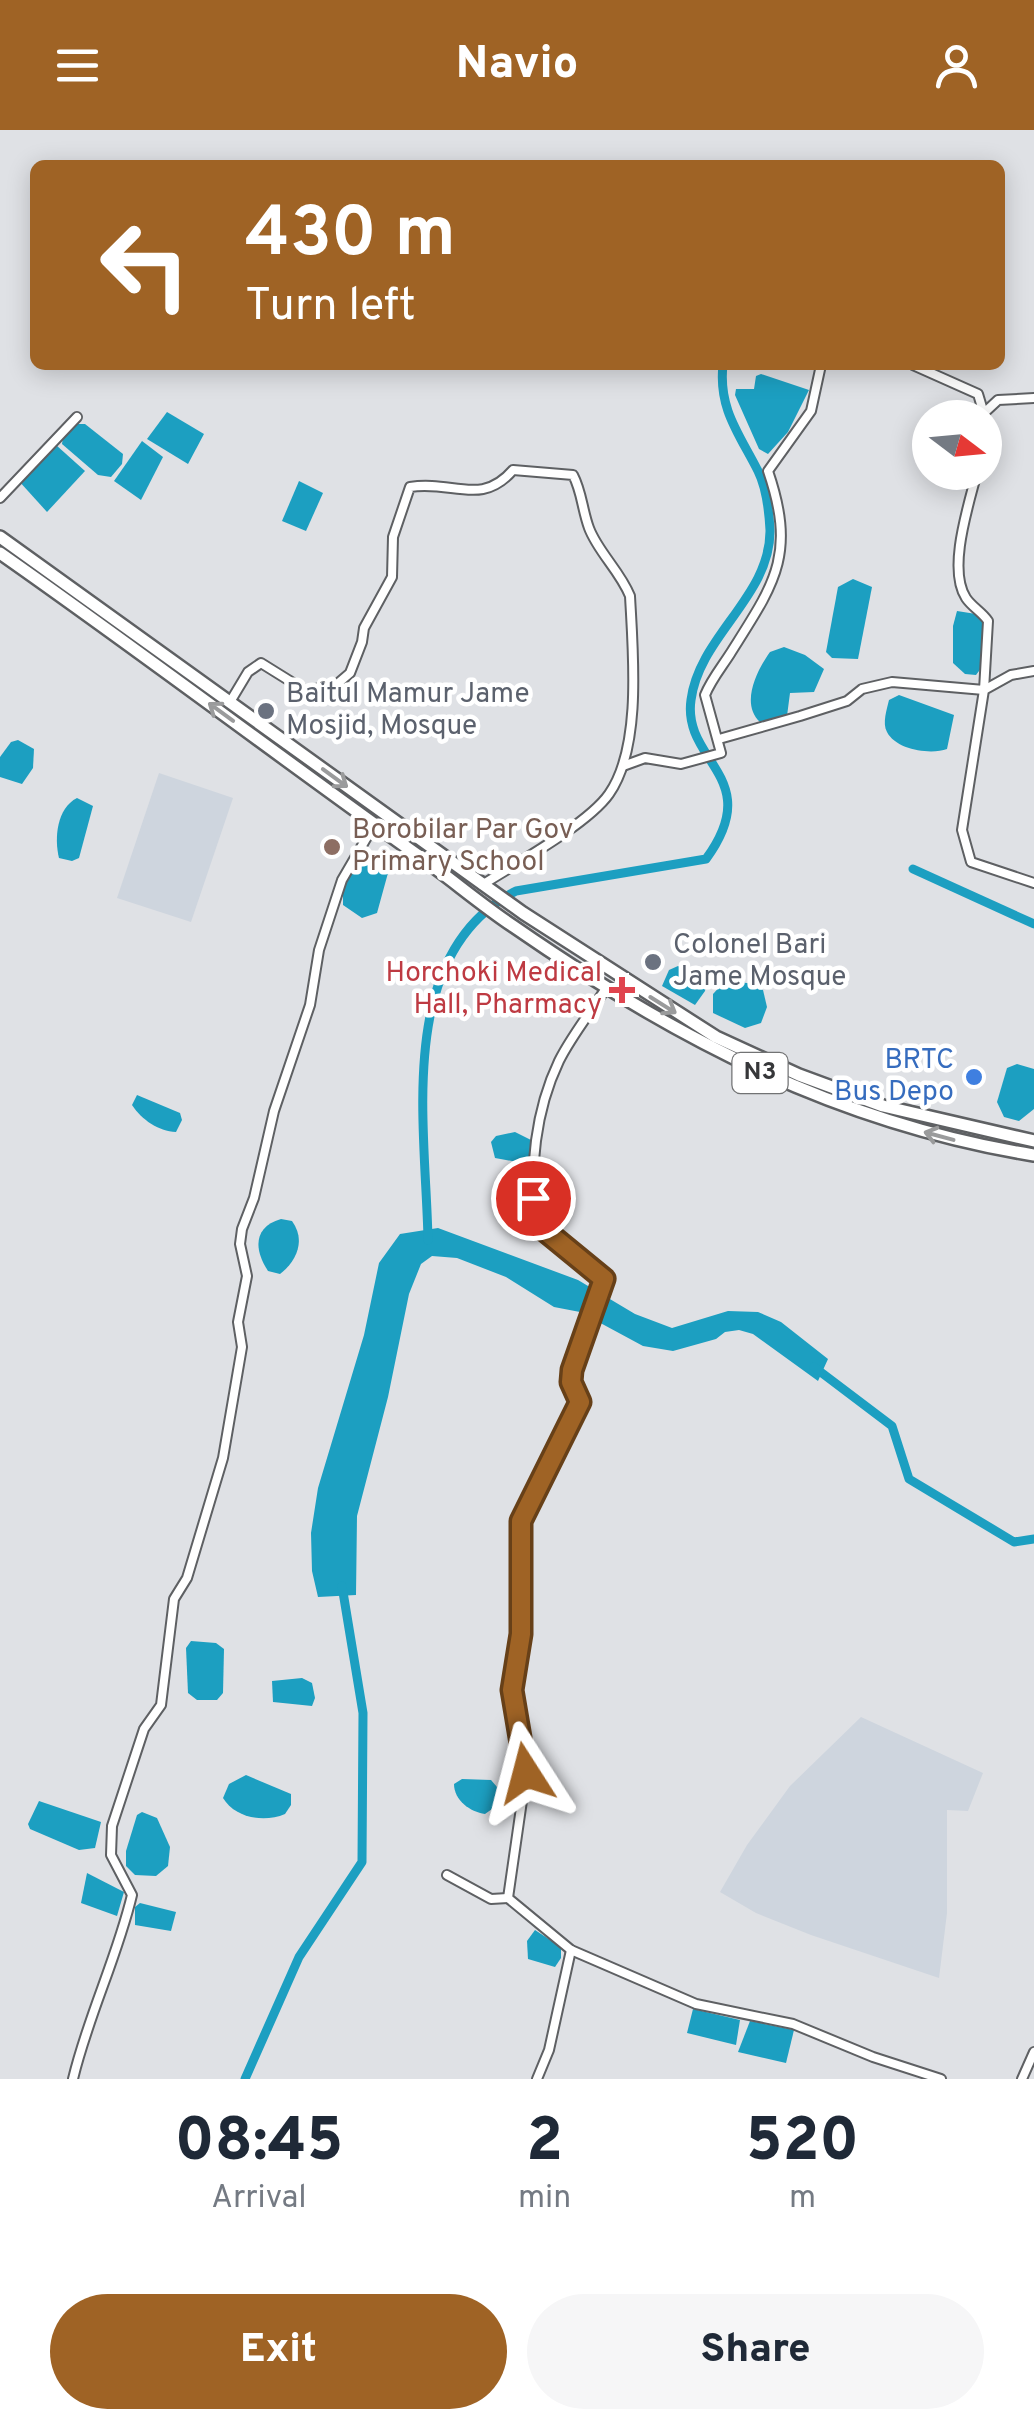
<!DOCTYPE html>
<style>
:root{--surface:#fff;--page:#f6f6f7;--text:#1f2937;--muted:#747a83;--accent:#9f6325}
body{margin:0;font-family:Overpass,sans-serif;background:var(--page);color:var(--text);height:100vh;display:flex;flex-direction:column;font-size:38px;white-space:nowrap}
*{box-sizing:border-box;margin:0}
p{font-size:32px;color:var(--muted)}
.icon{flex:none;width:55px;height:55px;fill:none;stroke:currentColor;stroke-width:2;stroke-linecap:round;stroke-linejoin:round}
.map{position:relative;height:1949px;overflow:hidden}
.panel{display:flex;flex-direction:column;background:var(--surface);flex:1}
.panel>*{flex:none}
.top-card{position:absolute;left:30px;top:30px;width:975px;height:210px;border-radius:15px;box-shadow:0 5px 25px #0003;background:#9f6325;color:#fff;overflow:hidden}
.needle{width:65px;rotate:106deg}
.controls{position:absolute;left:912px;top:270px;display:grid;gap:20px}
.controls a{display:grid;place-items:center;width:90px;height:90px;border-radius:50%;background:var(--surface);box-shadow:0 5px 25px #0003;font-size:50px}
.pin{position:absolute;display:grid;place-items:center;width:85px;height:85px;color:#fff;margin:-42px;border:5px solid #fff;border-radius:50%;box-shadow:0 2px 10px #0007}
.me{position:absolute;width:110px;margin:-55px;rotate:351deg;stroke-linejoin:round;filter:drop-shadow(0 0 8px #0008)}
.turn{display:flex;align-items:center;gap:35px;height:210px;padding:0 50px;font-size:45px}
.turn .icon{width:130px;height:130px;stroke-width:2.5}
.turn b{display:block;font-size:70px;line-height:85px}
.eta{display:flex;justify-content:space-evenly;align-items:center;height:170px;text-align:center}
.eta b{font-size:60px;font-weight:800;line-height:70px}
.button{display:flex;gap:20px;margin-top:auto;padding:20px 50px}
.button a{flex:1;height:115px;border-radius:60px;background:var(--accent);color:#fff;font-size:40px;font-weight:800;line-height:115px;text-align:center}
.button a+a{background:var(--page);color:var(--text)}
header{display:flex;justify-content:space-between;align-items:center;height:130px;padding:0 50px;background:var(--accent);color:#fff;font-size:45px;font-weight:800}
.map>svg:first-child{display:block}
</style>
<header><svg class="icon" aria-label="menu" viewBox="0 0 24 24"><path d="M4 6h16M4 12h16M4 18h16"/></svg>Navio<svg class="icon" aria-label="person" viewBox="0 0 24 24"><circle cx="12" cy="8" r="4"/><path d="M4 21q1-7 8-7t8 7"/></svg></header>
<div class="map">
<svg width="1034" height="1949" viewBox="0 0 1034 1949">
<rect width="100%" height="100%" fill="#dfe1e5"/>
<g fill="#ced5de">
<polygon points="159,643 233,668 191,792 117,768"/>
<polygon points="861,1587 983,1643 968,1681 947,1680 947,1783 939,1848 811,1805 756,1783 720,1762 747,1715 790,1656"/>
</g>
<g fill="#1c9fc1">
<polygon points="761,244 809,260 788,302 768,324 759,319 735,265 736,259 754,259 756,246"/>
<polygon points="167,282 204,304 188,334 147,309"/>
<polygon points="78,294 85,294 123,324 122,334 111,347 98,345 62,314 63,307"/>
<polygon points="142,311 163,327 141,370 114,351"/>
<polygon points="56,315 85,341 47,382 18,350"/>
<polygon points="299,351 323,363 306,401 282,391"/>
<polygon points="853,449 872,457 858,529 832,528 826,522 838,457"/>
<polygon points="957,481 976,484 985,495 982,537 976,545 965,544 953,533 953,496"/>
<path d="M784 517 805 525 824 539 814 562 790 563 787 586 760 592C740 574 757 540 770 522Z"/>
<path d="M899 565 954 585 947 619C931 625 896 620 887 602 882 593 887 579 889 570Z"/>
<polygon points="18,610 34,619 33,638 22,654 0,647 0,627 11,612"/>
<path d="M77 668 93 676 79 728 72 731 59 728C54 708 57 678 77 668Z"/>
<polygon points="372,721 373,734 388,743 377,783 362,788 343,775 343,758 350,743 360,738"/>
<polygon points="678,836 707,850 705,861 695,875 662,856 669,840"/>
<polygon points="725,851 747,853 763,860 767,877 761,893 745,898 713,883 713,864"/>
<polygon points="1017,934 1034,939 1034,979 1019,991 1004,987 997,972 1007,938"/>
<path d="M137 965 180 983 182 990 176 1002C158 1001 142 990 132 975Z"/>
<polygon points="515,1002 531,1010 530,1028 523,1033 495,1028 491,1012 496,1006"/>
<path d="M281 1089 292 1091C306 1110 297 1131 280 1144L268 1141C254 1120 253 1097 281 1089Z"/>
<polygon points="438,1098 578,1150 635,1184 672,1198 728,1181 758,1182 781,1192 828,1229 818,1251 753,1204 739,1200 725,1202 716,1209 673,1221 643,1216 580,1182 554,1177 506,1147 457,1128 432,1126 421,1134 409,1164 388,1267 357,1386 356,1465 318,1467 312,1441 311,1403 318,1358 364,1205 379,1133 400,1104"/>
<polygon points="191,1511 216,1513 224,1519 223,1563 217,1570 197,1570 188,1563 186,1518"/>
<polygon points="302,1548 312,1553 315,1568 312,1576 273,1572 272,1551"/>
<path d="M246 1645 291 1664V1675L285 1684C264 1693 235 1688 223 1668L229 1654Z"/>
<path d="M462 1649 491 1650 497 1657 492 1679 485 1684C470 1682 454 1670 454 1654Z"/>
<polygon points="39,1671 101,1692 95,1718 79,1720 30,1699 28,1694"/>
<polygon points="142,1682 157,1688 170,1717 168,1736 156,1746 135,1745 126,1736 126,1721 137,1685"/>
<polygon points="87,1743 124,1762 117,1786 81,1773"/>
<polygon points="140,1773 176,1782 171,1801 135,1795 135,1777"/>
<polygon points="535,1800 561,1817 561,1828 555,1837 528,1829 527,1811"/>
<polygon points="693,1879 740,1890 736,1915 687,1903"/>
<polygon points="750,1891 794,1900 786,1933 738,1922"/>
</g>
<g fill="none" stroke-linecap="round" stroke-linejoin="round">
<g stroke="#1c9fc1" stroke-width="9">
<polyline points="913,739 1034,794"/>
<path d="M428 1110C426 997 394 823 516 761L706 729C766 647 682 632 691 570 699 506 771 466 770 400 769 381 767 359 758 341 740 305 718 279 723 235"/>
<polyline points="814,1237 892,1296 909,1349 1014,1412 1034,1409"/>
<polyline points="245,1949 299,1827 362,1732 363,1583 342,1456"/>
</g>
<g stroke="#5e6063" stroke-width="12">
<g id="minor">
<polyline points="913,235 978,264 984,284"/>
<polyline points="984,283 998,270 1034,268"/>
<polyline points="0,368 77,287"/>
<polyline points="1034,541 1011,545 984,560 962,700 971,732 1034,753"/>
<path d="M230 572 248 542 261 533 306 561 336 555 350 543 362 512 364 498 392 447 393 407 410 357C453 350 481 377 513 340L573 345C582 362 582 379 589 398 598 422 620 441 630 466 633 523 642 617 609 664 588 694 515 734 482 755"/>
<path d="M719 609 800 586 847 571 862 559 892 552 984 560 988 491C982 482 972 477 966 468 947 439 969 374 977 342"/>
<path d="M623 636 645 628 681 634 721 623 705 565C711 550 721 538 730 524 774 454 797 426 768 341L811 281 821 235"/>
<path d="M606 858C591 882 572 905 559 931 536 979 528 1041 537 1094L604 1149 572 1240 571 1252 580 1273 521 1391V1504L512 1560 526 1643 508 1768 571 1820 696 1874 793 1894 873 1927 941 1949"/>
<polyline points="447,1745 491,1769 508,1768"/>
<path d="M73 1949C88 1886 117 1828 132 1765L111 1725 112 1696 144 1599 161 1575 174 1469 187 1448 223 1328 242 1217 238 1192 247 1146 240 1114 242 1099 254 1068 274 981 310 875 319 820 342 750 374 695"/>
<polyline points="537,1949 549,1920 571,1820"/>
<polyline points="1022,1949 1034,1922"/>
</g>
</g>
<g stroke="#5e6063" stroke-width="16">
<g id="trunk">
<polyline points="0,407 523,783 716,907 799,945 883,976 1034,1011"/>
<path d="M0 423C140 521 277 625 416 724 449 747 480 774 513 796 676 909 837 993 1034 1025"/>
</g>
</g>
<use href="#minor" stroke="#fff" stroke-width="8"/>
<use href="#trunk" stroke="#fff" stroke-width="11"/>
</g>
<defs><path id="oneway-shaft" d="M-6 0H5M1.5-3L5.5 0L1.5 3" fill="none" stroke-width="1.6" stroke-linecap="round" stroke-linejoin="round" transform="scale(2.5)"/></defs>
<g stroke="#9a9b9c">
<use href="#oneway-shaft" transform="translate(221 582) rotate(-144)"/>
<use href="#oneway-shaft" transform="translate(335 648) rotate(36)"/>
<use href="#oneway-shaft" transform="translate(663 875) rotate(32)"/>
<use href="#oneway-shaft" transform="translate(939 1006) rotate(-165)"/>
</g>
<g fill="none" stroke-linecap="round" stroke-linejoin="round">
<g stroke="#674018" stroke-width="25">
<polyline id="route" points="526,1643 512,1560 521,1504 521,1391 580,1272 571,1252 572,1240 604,1149 537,1094 533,1068"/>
</g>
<use href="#route" stroke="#9f6325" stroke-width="18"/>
</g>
<g fill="#6b7280" stroke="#fff" stroke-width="4">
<circle cx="266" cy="581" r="10"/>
<circle cx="653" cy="832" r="10"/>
</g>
<circle fill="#8d6e63" stroke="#fff" stroke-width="4" cx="332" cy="717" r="10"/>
<path fill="#e0444e" stroke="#fff" stroke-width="4" d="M617 845h10v10h10v10h-10v10h-10v-10h-10v-10h10z"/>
<circle fill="#3f7fe0" stroke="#fff" stroke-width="4" cx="974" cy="947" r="10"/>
<g text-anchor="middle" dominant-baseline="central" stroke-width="9" stroke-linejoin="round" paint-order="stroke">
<rect fill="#fff" stroke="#727374" stroke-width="2.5" x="732.5" y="923" width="55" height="40" rx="8"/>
<g font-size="25" font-weight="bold" fill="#363739">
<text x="760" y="943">N3</text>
</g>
<g font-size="28" fill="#5b616d" stroke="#fff" text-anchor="start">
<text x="286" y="565">Baitul Mamur Jame<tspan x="286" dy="32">Mosjid, Mosque</tspan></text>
<text x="673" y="816">Colonel Bari<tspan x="673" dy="32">Jame Mosque</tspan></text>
</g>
<g font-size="28" fill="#785e54" stroke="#fff" text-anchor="start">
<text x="352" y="701">Borobilar Par Gov<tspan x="352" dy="32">Primary School</tspan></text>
</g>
<g font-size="28" fill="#be3a42" stroke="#fff" text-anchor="end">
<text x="602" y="844">Horchoki Medical<tspan x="602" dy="32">Hall, Pharmacy</tspan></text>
</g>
<g font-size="28" fill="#366cbe" stroke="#fff" text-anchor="end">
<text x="954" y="931">BRTC<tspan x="954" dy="32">Bus Depo</tspan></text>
</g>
</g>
</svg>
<div class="controls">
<a><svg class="needle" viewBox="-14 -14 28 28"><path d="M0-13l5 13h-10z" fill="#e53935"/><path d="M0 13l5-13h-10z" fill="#747a83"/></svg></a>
</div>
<div class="pin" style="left:533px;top:1068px;background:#d93025"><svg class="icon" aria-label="arrive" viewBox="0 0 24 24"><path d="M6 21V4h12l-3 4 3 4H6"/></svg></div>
<svg class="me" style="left:526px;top:1643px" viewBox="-20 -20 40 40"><path d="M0-17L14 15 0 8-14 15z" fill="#9f6325" stroke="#fff" stroke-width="4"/></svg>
<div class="top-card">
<div class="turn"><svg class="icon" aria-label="left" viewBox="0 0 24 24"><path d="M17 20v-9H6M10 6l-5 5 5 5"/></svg><div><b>430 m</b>Turn left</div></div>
</div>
</div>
<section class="panel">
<div class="eta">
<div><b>08:45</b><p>Arrival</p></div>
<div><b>2</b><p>min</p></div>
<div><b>520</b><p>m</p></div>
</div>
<div class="button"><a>Exit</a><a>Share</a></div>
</section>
